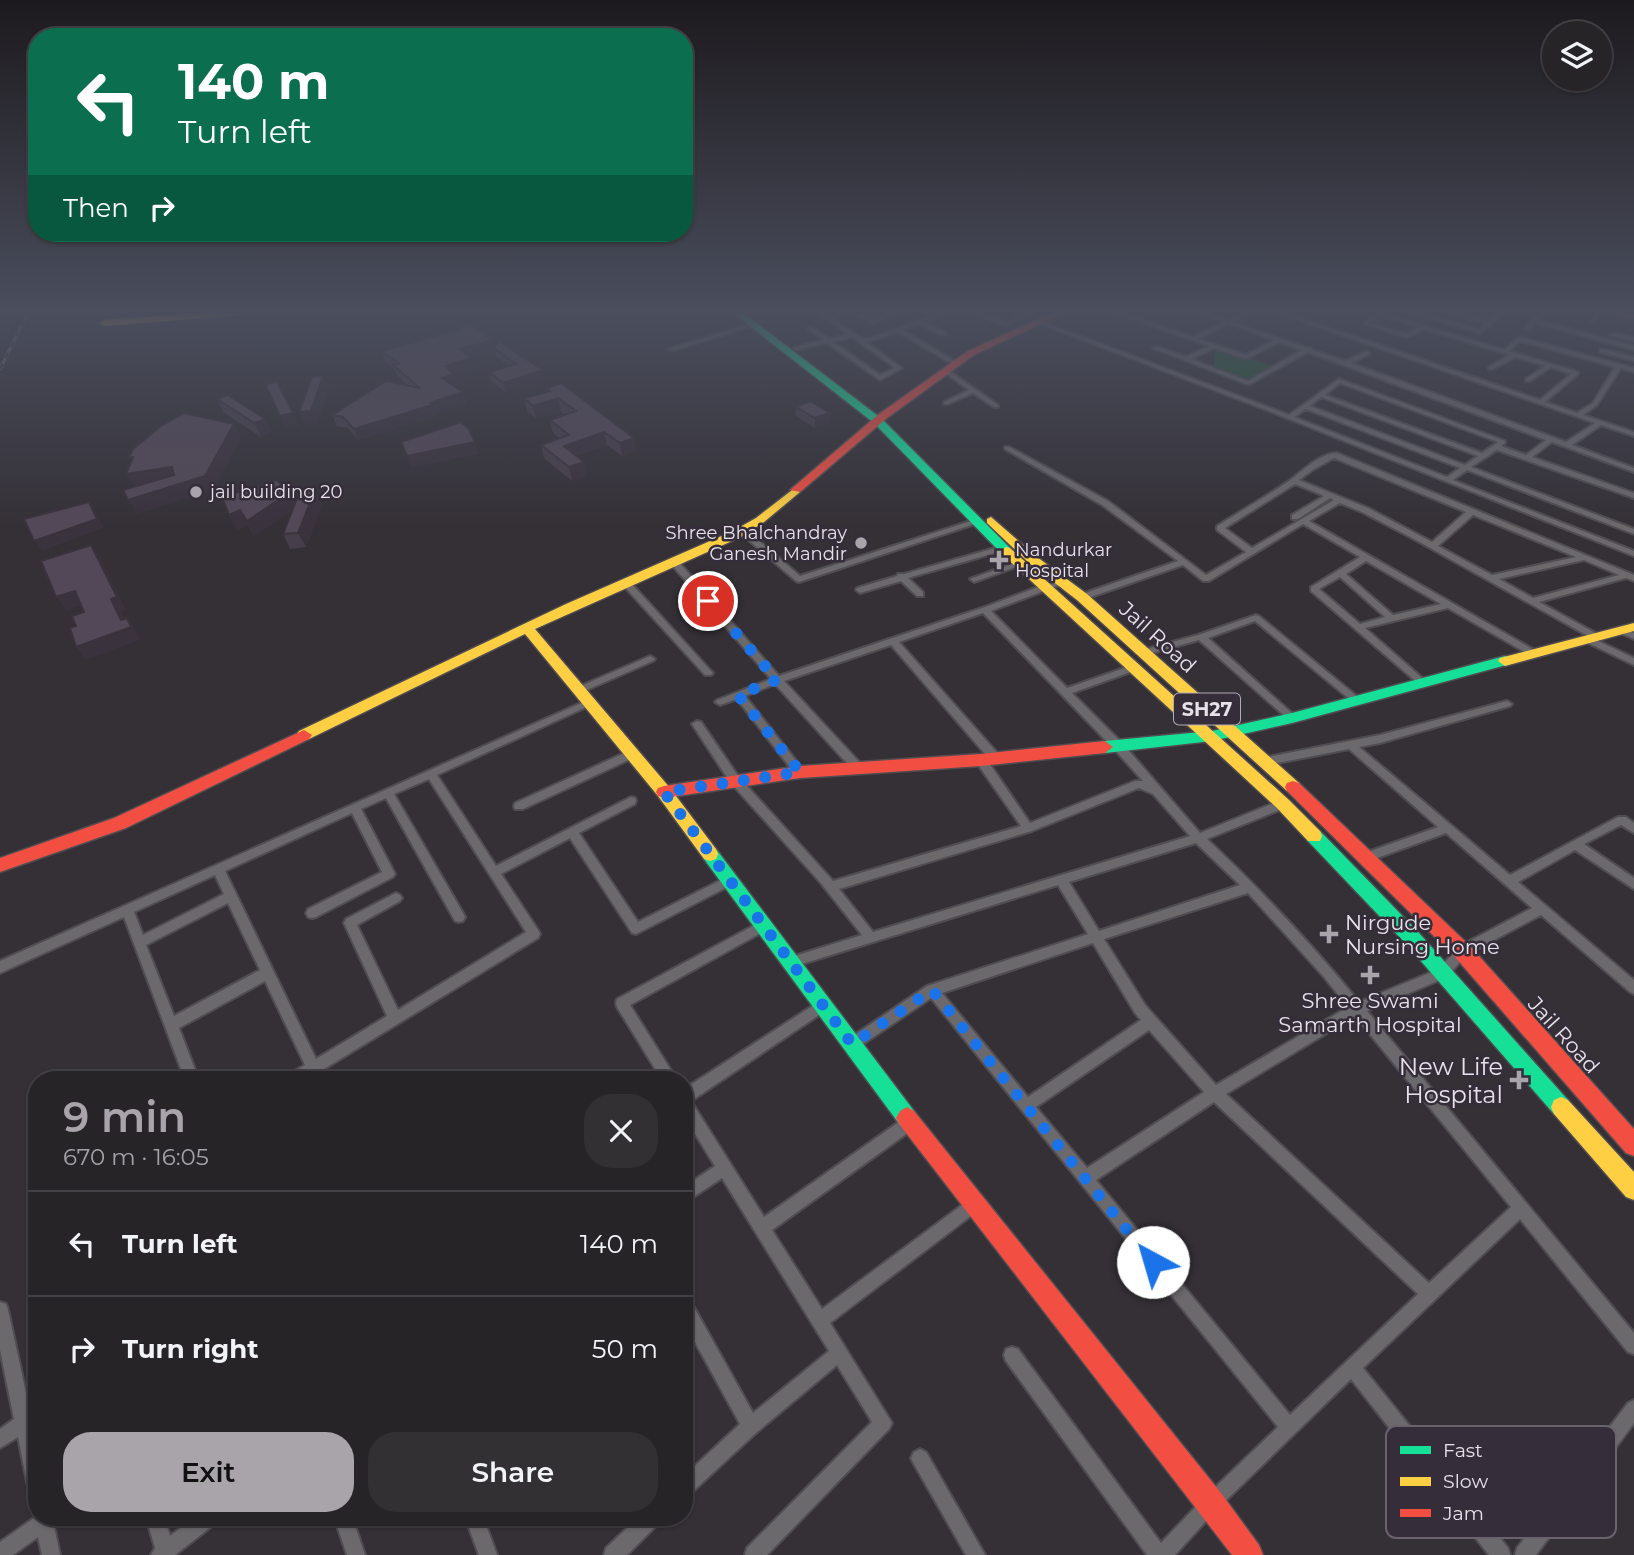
<!DOCTYPE html>
<meta charset="utf-8">
<style>
:root{--surface:#272428;--page:#333034;--text:#f1f3f6;--muted:#a4a4a8;--line:#434145;--accent:#a8a4aa}
body{margin:0;font-family:Montserrat,sans-serif;background:var(--page);color:var(--text);height:100vh;display:flex;flex-direction:column;font-size:26px;white-space:nowrap}
*{box-sizing:border-box;margin:0}
p{font-size:23px;color:var(--muted)}
.icon{flex:none;width:38px;height:38px;fill:none;stroke:currentColor;stroke-width:2;stroke-linecap:round;stroke-linejoin:round}
.map{position:relative;flex:1;overflow:hidden}
.details{position:absolute;left:28px;top:1071px;width:665px;height:455px;display:flex;flex-direction:column;background:var(--surface);border-radius:28px;box-shadow:0 2px 5px #0004,0 0 0 2px var(--line)}
.details>*{flex:none}
.top-card{position:absolute;left:28px;top:28px;width:665px;height:214px;border-radius:28px;box-shadow:0 2px 5px #0004,0 0 0 2px var(--line);background:#0b6e4f;color:#fff;overflow:hidden}
.fabs{position:absolute;left:1542px;top:21px;display:grid;gap:14px}
.fabs a{display:grid;place-items:center;width:70px;height:70px;border-radius:50%;background:var(--surface);box-shadow:0 2px 5px #0004,0 0 0 2px var(--line);font-size:35px}
.pin{position:absolute;display:grid;place-items:center;width:60px;height:60px;color:#fff;margin:-30px;border:4px solid #fff;border-radius:50%;box-shadow:0 2px 7px #0007}
.me{position:absolute;width:77px;margin:-38px;rotate:321deg;stroke-linejoin:round;filter:drop-shadow(0 0 5px #0008)}
.turn{display:flex;align-items:center;gap:24px;height:147px;padding:0 35px;font-size:32px}
.turn .icon{width:91px;height:91px;stroke-width:2.5}
.turn b{display:block;font-size:49px;line-height:60px}
.then{display:flex;align-items:center;height:66px;padding:0 35px;background:#0003;gap:14px;font-size:26px}
.round{display:grid;place-items:center;flex:none;width:74px;height:74px;border-radius:28px;background:var(--page)}
.headline{display:flex;align-items:center;justify-content:space-between;height:119px;padding:0 35px}
h1{font-size:42px;font-weight:600;line-height:52px;color:var(--accent)}
.button{display:flex;gap:14px;margin-top:auto;padding:14px 35px}
.button a{flex:1;height:80px;border-radius:28px;background:var(--accent);color:#111;font-size:28px;font-weight:600;line-height:80px;text-align:center}
.button a+a{background:var(--page);color:var(--text)}
ul{padding:0;list-style:none}
li{display:flex;align-items:center;gap:21px;height:105px;padding:0 35px;border-top:2px solid var(--line)}
li div{flex:1}
li b{display:block;font-size:26px}
li em{font-style:normal}
.map>svg:first-child{display:block}
</style>
<div class="map">
<svg width="1634" height="1555" viewBox="0 0 1634 1555">
<rect width="100%" height="100%" fill="#343036"/>
<polygon fill="#1e5830" points="1223,349 1273,366 1248,380 1214,367 1215,351"/>
<g fill="none" stroke-linecap="round" stroke-linejoin="round">
<g stroke="#504d52" stroke-width="4">
<g id="street">
<path d="M819 309 862 339 877 336 930 316 916 309H924L935 314 948 309H956L924 322 946 333V335H942L919 324 903 330 959 364 954 365 898 332 866 342 902 368 880 380 827 343 794 350V348L824 340 808 329V327H812L829 339 848 334 817 312V310ZM852 337 895 368 880 375 833 342Z"/>
<polygon points="872,309 880,309 866,316 872,320 898,309 906,309 872,324 858,316"/>
<polygon points="960,309 969,309 1006,322 1017,317 1000,309 1008,309 1022,315 1033,309 1040,309 1006,326"/>
<path d="M1103 309H1112L1193 337 1223 322 1190 309H1199L1228 320 1250 309H1257L1233 322 1307 348H1311L1312 350 1345 361 1365 352H1369V354L1351 363 1566 442 1595 423 1266 309H1275L1540 400 1571 374 1551 367 1530 381H1526V379L1545 366 1516 357 1493 369H1489V367L1510 355 1424 329 1409 337H1405L1365 324V322L1375 314 1361 309H1370L1504 350 1519 337 1634 368V372L1621 368 1597 405 1583 415 1634 432V436L1601 425 1572 445 1634 468V472L1552 442 1532 457 1634 493V498L1497 450 1471 467 1634 529V534L1467 470 1453 480 1634 551V556L1269 411 1038 323 1043 322 1289 415 1339 379 1505 441V443L1501 446 1526 455 1546 440 1308 352 1250 384H1246L1153 348 1158 347 1186 357 1209 346ZM1380 316 1418 327 1406 334 1371 323ZM1229 324 1274 340 1246 355 1198 339ZM1520 341 1615 367 1593 403 1577 413 1545 402 1578 374V372L1509 351ZM1279 342 1302 350 1248 381 1191 359 1214 348 1246 359ZM1340 383 1498 442 1482 453 1325 395ZM1321 397 1478 456 1465 465 1310 406ZM1306 409 1460 468 1447 477 1294 417Z"/>
<polygon points="1160,309 1166,309 1166,310 1163,312"/>
<polygon points="1324,309 1330,309 1328,311"/>
<polygon points="1439,309 1449,309 1489,321 1502,309 1508,309 1484,330 1481,328 1486,324"/>
<polygon points="1542,309 1547,309 1538,320 1634,346 1634,350 1535,323 1529,330 1525,330 1525,328"/>
<polygon points="1597,309 1603,309 1594,323 1590,323"/>
<polygon points="1411,310 1482,330 1483,331 1480,333 1409,313 1408,312"/>
<polygon points="760,321 765,322 674,350 669,349"/>
<polygon points="1613,333 1634,337 1634,341 1611,336 1610,335"/>
<polygon points="1602,349 1634,357 1634,361 1600,352 1600,350"/>
<polygon points="946,369 998,405 998,407 994,407 973,393 948,404 944,404 944,402 969,390 944,372 944,370"/>
<path d="M1005 447H1009L1108 501 1206 575 1246 552 1217 530V526C1241 511 1265 497 1289 481 1303 471 1318 454 1337 453L1634 575V581L1626 578 1539 602 1599 635 1601 637 1596 640 1634 658V665L1584 641 1582 639 1584 637 1588 636 1414 539 1362 512 1340 503 1309 521 1536 651 1538 653 1536 655H1530L1448 608 1365 628 1428 683 1423 686 1420 685 1311 591V587L1360 557 1303 524 1209 581H1203L1183 565 1085 599H1079V595L1178 561 1102 505 1005 449ZM1334 458 1466 512 1432 542 1368 508 1299 480 1314 469ZM1295 484 1324 496 1292 515V519H1298L1330 498 1334 500 1252 548 1225 528ZM1473 515 1576 557 1492 575 1438 546ZM1584 560 1619 575 1533 598 1499 579ZM1366 561 1441 604 1393 615 1346 574ZM1340 577 1385 617 1360 624 1319 589Z"/>
<polygon points="974,520 980,520 981,522 799,582 796,581 738,531 742,529 745,529 800,576"/>
<polygon points="1002,546 1005,546 1005,550 908,578 923,592 923,596 917,596 901,581 860,593 856,590 857,588 897,576 898,574 904,574"/>
<path d="M671 560H677L779 676 982 608 1059 579H1065V583L991 611 1067 688 1133 665H1139L1141 667 1139 669 1072 693 1123 744 1200 833 1279 801H1287L1288 804 1287 807 1207 839C1261 890 1312 944 1359 1002L1439 969 1458 947 1532 908 1446 833 1366 862 1362 860 1360 857 1362 854 1438 827 1349 749 1267 765 1263 764 1262 761 1263 758 1380 735 1507 701 1512 704 1510 706 1380 743 1359 747 1510 875 1618 817H1626L1634 823V833L1621 825 1584 844 1634 878V889L1575 850 1518 882 1634 980V994L1630 992 1541 915 1466 955 1447 977 1367 1011 1634 1333V1354L1628 1352 1520 1219 1363 1368 1508 1548 1510 1555H1489L1351 1379 1217 1509 1175 1555H1147L1006 1361 1004 1355 1006 1349 1012 1347 1018 1349 1161 1543 1205 1497 1278 1427 931 998 857 1048 852 1050 847 1048 845 1044 847 1040 927 986 1088 934 1058 885 792 967 788 966 786 962 788 958 862 935 820 882 730 782 692 724 697 721 701 722 738 776 833 881 1021 826 977 763 976 760 977 757H985L1030 823 1135 781H1143L1115 750 983 613 899 642 1000 756 1001 759 1000 762H992L891 645 784 681 862 765 863 768 862 771H854L775 684 745 696 805 772 800 776 796 775 737 699 720 705 715 702 717 700 771 679 671 564ZM1139 788 1153 794 1190 836 873 932 839 889 1032 831ZM1196 843 1240 885 1099 931 1069 882ZM1248 893 1324 977 1348 1007 1216 1085 1145 1005 1104 939ZM1093 943 1135 1013 1141 1020 1028 1097 942 993ZM1355 1016 1511 1207 1429 1283 1226 1094ZM1149 1030 1204 1092 1087 1168 1036 1107ZM1214 1102 1418 1294 1290 1415 1096 1180Z"/>
<polygon points="1017,562 1023,562 1024,564 977,581 974,582 970,579"/>
<polygon points="626,580 629,581 711,671 713,673 711,675 705,675 623,585 623,581"/>
<polygon points="1256,615 1259,616 1359,698 1361,700 1359,702 1353,702 1255,621 1208,638 1295,716 1297,718 1295,720 1289,720 1199,640 1142,656 1137,653 1139,651 1198,635"/>
<polygon points="1621,627 1634,633 1634,639 1618,632 1618,628"/>
<polygon points="650,656 655,659 653,661 582,692 576,692 574,690 576,688"/>
<path d="M590 699 593 700 595 702 593 704 437 775 496 866 631 797 635 798 636 801 635 804 579 833 638 922 727 877 731 875 735 877 737 880 735 883 636 934 632 933 570 838 501 874 538 930 540 934 538 938 306 1080H286L288 1075 305 1065 265 981 179 1028 199 1080H185L124 917 0 973V961ZM429 779 526 932 398 1010 357 925 400 901 402 898 400 895 396 893 392 895 346 919 344 923 387 1016 316 1059 225 871 352 813 382 872 308 909 306 913 308 917 312 918 316 917 393 877 395 874 361 809 386 798 455 921 459 922 463 921 465 917 463 913 394 794ZM215 875 224 894 143 935 134 912ZM228 903 260 970 174 1016 146 945Z"/>
<polygon points="633,749 638,753 637,756 523,809 515,809 514,806 515,803"/>
<polygon points="764,920 768,921 770,925 768,929 630,1005 677,1080 662,1080 617,1007 616,1003 617,999"/>
<polygon points="823,999 828,1001 829,1005 828,1009 691,1101 764,1217 906,1117 911,1115 916,1117 918,1122 916,1127 772,1230 822,1309 970,1199 975,1197 980,1199 982,1204 980,1209 830,1323 892,1423 889,1429 767,1555 745,1555 747,1548 872,1422 837,1365 757,1432 690,1494 684,1497 684,1476 740,1424 684,1322 684,1298 690,1300 753,1413 829,1351 722,1178 684,1203 684,1187 715,1166 684,1116 684,1089"/>
<polygon points="0,1302 6,1304 8,1310 37,1444 37,1496 31,1493 28,1487 18,1437 0,1448 0,1429 14,1419 0,1350"/>
<polygon points="1634,1400 1634,1423 1536,1555 1515,1555 1517,1548 1628,1403"/>
<polygon points="920,1449 926,1452 985,1555 966,1555 914,1464 911,1458 914,1452"/>
<polygon points="37,1510 37,1517 52,1517 60,1555 42,1555 38,1537 13,1555 0,1555 0,1542 34,1518"/>
<polygon points="146,1517 164,1517 170,1536 195,1517 219,1517 216,1523 175,1555 151,1555 155,1548"/>
<polygon points="334,1517 352,1517 365,1555 347,1555"/>
<polygon points="465,1517 483,1517 497,1555 479,1555"/>
<polygon points="639,1517 662,1517 659,1523 627,1555 604,1555 606,1548"/>
</g>
</g>
<g stroke="#504d52" stroke-width="3">
<g id="fast">
<polygon points="728,309 738,309 882,419 1010,548 1010,554 1002,554 874,423"/>
<polygon points="1505,656 1512,661 1510,664 1292,723 1212,741 1105,753 1097,747 1105,741 1212,731 1292,713"/>
<polygon points="1314,829 1320,831 1419,933 1568,1100 1571,1107 1568,1114 1561,1117 1554,1114 1407,945 1308,841 1306,836 1308,831"/>
<polygon points="710,847 716,849 914,1111 918,1118 914,1125 907,1129 900,1125 704,859 702,854 704,849"/>
</g>
</g>
<g stroke="#504d52" stroke-width="3">
<g id="slow">
<polygon points="266,309 314,309 104,326 100,323 104,320"/>
<polygon points="796,487 800,488 800,492 764,522 741,537 535,629 670,788 716,849 718,854 716,859 710,861 704,859 658,796 525,634 309,739 304,740 296,735 299,731 566,604 733,531 756,518"/>
<polygon points="991,517 1037,557 1087,594 1299,783 1301,787 1299,791 1287,791 1077,600 1029,563 987,523 987,519"/>
<polygon points="1006,547 1010,548 1289,800 1320,831 1322,836 1320,841 1308,841 1277,808 1002,554 1000,551"/>
<polygon points="1634,623 1634,631 1505,666 1498,661 1500,658"/>
<polygon points="1561,1097 1568,1100 1634,1172 1634,1200 1626,1197 1554,1114 1551,1107 1554,1100"/>
</g>
</g>
<g stroke="#504d52" stroke-width="3">
<g id="jam">
<polygon points="1061,309 1073,309 974,355 887,418 800,492 790,490 879,414 968,351"/>
<polygon points="1600,309 1634,313 1634,319 1601,311"/>
<polygon points="304,730 312,735 309,739 126,828 0,872 0,858 114,818"/>
<polygon points="1105,741 1113,747 1105,753 981,766 800,778 664,798 658,796 656,792 658,788 664,786 800,766 981,754"/>
<polygon points="1293,781 1299,783 1469,945 1634,1129 1634,1156 1626,1153 1455,957 1287,791 1285,787 1287,783"/>
<polygon points="907,1107 914,1111 1221,1493 1259,1545 1263,1555 1232,1555 900,1125 896,1118 900,1111"/>
</g>
</g>
<use href="#street" fill="#6c696d" fill-rule="evenodd"/>
<use href="#fast" fill="#16e098" fill-rule="evenodd"/>
<use href="#slow" fill="#ffcf43" fill-rule="evenodd"/>
<use href="#jam" fill="#f24e42" fill-rule="evenodd"/>
<g stroke="#6f6c70" stroke-width="3.5">
<polyline id="rail" points="0,369 30,309"/>
</g>
<use href="#rail" stroke="#352d39" stroke-width="2" stroke-dasharray="6" stroke-linecap="butt"/>
</g>
<g fill="#473e4b">
<polygon points="459,327 493,340 495,347 545,379 505,392 491,381 489,372 509,366 496,357 495,351 471,357 475,369 455,375 458,385 454,386 463,392 466,403 435,414 436,416 358,440 348,428 337,426 332,415 408,386 397,376 395,369 385,362 382,351 460,330"/>
<polygon points="547,388 636,451 622,456 607,445 576,456 584,462 587,476 572,481 544,458 541,445 559,438 553,433 550,420 565,415 561,411 536,419 527,411 524,398 548,392"/>
<polygon points="217,399 265,419 272,432 261,437 223,412"/>
<polygon points="796,407 830,422 815,428 796,416"/>
<polygon points="283,487 293,490 298,498 315,490 322,505 306,547 290,549 283,534 293,509 254,536 248,524 237,530 229,515"/>
</g>
<g fill="#3a323d">
<polygon points="493,340 495,351 463,360 460,349"/>
<polygon points="472,358 475,369 455,375 458,385 445,388 442,378 445,366"/>
<polygon points="543,370 545,379 505,392 503,383"/>
<polygon points="323,376 329,389 317,424 305,425 299,412"/>
<polygon points="463,392 466,403 435,414 436,416 358,440 354,429"/>
<polygon points="558,398 561,411 536,419 533,406"/>
<polygon points="293,413 299,426 286,429 280,416"/>
<polygon points="830,413 830,422 815,428 815,418"/>
<polygon points="265,419 272,432 261,437 254,423"/>
<polygon points="234,424 241,438 213,490 137,514 128,500 205,476"/>
<polygon points="604,432 607,445 567,459 564,446"/>
<polygon points="634,438 636,451 622,456 620,443"/>
<polygon points="475,442 479,454 411,468 407,456"/>
<polygon points="584,462 587,476 572,481 569,467"/>
<polygon points="172,467 180,482 135,488 126,474"/>
<polygon points="293,490 300,504 254,536 247,521"/>
<polygon points="315,490 322,505 306,547 298,533"/>
<polygon points="89,502 95,511 104,528 42,551 34,541"/>
<polygon points="240,510 248,524 237,530 229,515"/>
<polygon points="91,545 100,558 126,610 121,612 128,628 127,618 136,631 140,640 86,660 76,647 121,620 111,599"/>
<polygon points="75,591 85,604 66,610 56,597"/>
</g>
<g fill="#534857" stroke="#3a323d" stroke-width="2">
<polygon points="471,324 493,340 460,349 472,358 445,366 454,374 442,378 463,392 430,403 432,405 354,429 343,417 332,415 386,381 420,388 393,365 399,364 382,351 461,329 459,327"/>
<polygon points="499,341 543,370 503,383 489,372 516,364 494,348"/>
<polygon points="323,376 311,411 299,412 312,377"/>
<polygon points="277,382 293,413 280,416 265,384"/>
<polygon points="561,383 634,438 620,443 604,432 564,446 584,462 569,467 541,445 569,435 550,420 576,411 558,398 533,406 524,398 550,391 547,388"/>
<polygon points="228,395 265,419 254,423 217,399"/>
<polygon points="810,401 830,413 815,418 796,407"/>
<polygon points="184,413 234,424 205,476 128,500 123,490 174,475 172,467 126,474 133,457 128,458 133,449 161,426"/>
<polygon points="461,422 469,429 475,442 407,456 401,442"/>
<polygon points="277,480 283,487 293,490 247,521 240,510 229,515 222,497"/>
<polygon points="315,490 298,533 283,534 300,491"/>
<polygon points="89,502 97,519 34,541 24,519"/>
<polygon points="91,545 117,597 111,599 121,620 127,618 131,627 76,647 70,628 76,626 72,616 84,612 75,591 56,597 41,561"/>
</g>
<linearGradient id="sky" x2="0" y2="1"><stop stop-color="#1d1a1e"/><stop offset="0.59" stop-color="#4a4e5d"/><stop offset="1" stop-color="#4a4e5d" stop-opacity="0"/></linearGradient>
<rect width="1634" height="527" fill="url(#sky)"/>
<g fill="none" stroke-linecap="round" stroke-linejoin="round">
<polyline stroke="#1a73e8" stroke-width="12" stroke-dasharray="0 21.6" points="708,601 777,680 738,695 800,772 664,792 852,1044 932,990 1153,1262"/>
</g>
<g fill="#a8a4aa" stroke="#352d39" stroke-width="2.5">
<circle cx="196" cy="492" r="7"/>
<circle cx="861" cy="543" r="7"/>
<path d="M995.5 549.5h7v7h7v7h-7v7h-7v-7h-7v-7h7z"/>
<path d="M1325.5 923.5h7v7h7v7h-7v7h-7v-7h-7v-7h7z"/>
<path d="M1366.5 964.5h7v7h7v7h-7v7h-7v-7h-7v-7h7z"/>
<path d="M1515.5 1069.5h7v7h7v7h-7v7h-7v-7h-7v-7h7z"/>
</g>
<g text-anchor="middle" dominant-baseline="central" stroke-width="5" stroke-linejoin="round" paint-order="stroke">
<g font-size="18" fill="#e7e2e9" stroke="#352d39" text-anchor="start">
<text x="210" y="492">jail building 20</text>
<text x="847" y="533" text-anchor="end">Shree Bhalchandray<tspan x="847" dy="21">Ganesh Mandir</tspan></text>
<text x="1015" y="550">Nandurkar<tspan x="1015" dy="21">Hospital</tspan></text>
</g>
<rect fill="#352d39" stroke="#b2acb4" stroke-width="2" x="1174" y="693.5" width="66" height="31" rx="5"/>
<g font-size="19" font-weight="bold" fill="#e7e2e9">
<text x="1207" y="709">SH27</text>
</g>
<g font-size="21" fill="#e7e2e9" stroke="#352d39">
<text transform="translate(1158 637) rotate(42)">Jail Road</text>
<text transform="translate(1564 1035) rotate(48)">Jail Road</text>
</g>
<g font-size="21" fill="#e7e2e9" stroke="#352d39" text-anchor="start">
<text x="1345" y="922">Nirgude<tspan x="1345" dy="24">Nursing Home</tspan></text>
<text x="1370" y="1000" text-anchor="middle">Shree Swami<tspan x="1370" dy="24">Samarth Hospital</tspan></text>
</g>
<g font-size="24" fill="#e7e2e9" stroke="#352d39" text-anchor="end">
<text x="1503" y="1066">New Life<tspan x="1503" dy="28">Hospital</tspan></text>
</g>
</g>
<rect x="1386" y="1426" width="230" height="112" rx="10" fill="#352d39" stroke="#6a636e" stroke-width="2"/>
<rect x="1400" y="1446" width="31" height="8" fill="#16e098"/>
<rect x="1400" y="1477" width="31" height="9" fill="#ffcf43"/>
<rect x="1400" y="1509" width="31" height="8" fill="#f24e42"/>
<g font-size="19" fill="#e7e2e9">
<text x="1443" y="1457">Fast</text>
<text x="1443" y="1488">Slow</text>
<text x="1443" y="1520">Jam</text>
</g>
</svg>
<div class="fabs">
<a><svg class="icon" aria-label="layers" viewBox="0 0 24 24"><path d="M12 4l9 5-9 5-9-5zM3 14l9 5 9-5"/></svg></a>
</div>
<div class="pin" style="left:708px;top:601px;background:#d93025"><svg class="icon" aria-label="arrive" viewBox="0 0 24 24"><path d="M6 21V4h12l-3 4 3 4H6"/></svg></div>
<svg class="me" style="left:1153px;top:1262px" viewBox="-20 -20 40 40"><circle r="19" fill="#fff"/><path d="M0-13L10 11 0 6-10 11z" fill="#1a73e8"/></svg>
<div class="top-card">
<div class="turn"><svg class="icon" aria-label="left" viewBox="0 0 24 24"><path d="M17 20v-9H6M10 6l-5 5 5 5"/></svg><div><b>140 m</b>Turn left</div></div>
<div class="then">Then<svg class="icon" aria-label="right" viewBox="0 0 24 24"><path d="M7 20v-9h11M14 6l5 5-5 5"/></svg></div>
</div>
<section class="details">
<div class="headline"><div><h1>9 min</h1><p>670 m · 16:05</p></div><a class="round"><svg class="icon" aria-label="close" viewBox="0 0 24 24"><path d="M6 6l12 12M18 6L6 18"/></svg></a></div>
<ul>
<li><svg class="icon" aria-label="left" viewBox="0 0 24 24"><path d="M17 20v-9H6M10 6l-5 5 5 5"/></svg><div><b>Turn left</b></div><em>140 m</em></li>
<li><svg class="icon" aria-label="right" viewBox="0 0 24 24"><path d="M7 20v-9h11M14 6l5 5-5 5"/></svg><div><b>Turn right</b></div><em>50 m</em></li>
</ul>
<div class="button"><a>Exit</a><a>Share</a></div>
</section>
</div>
